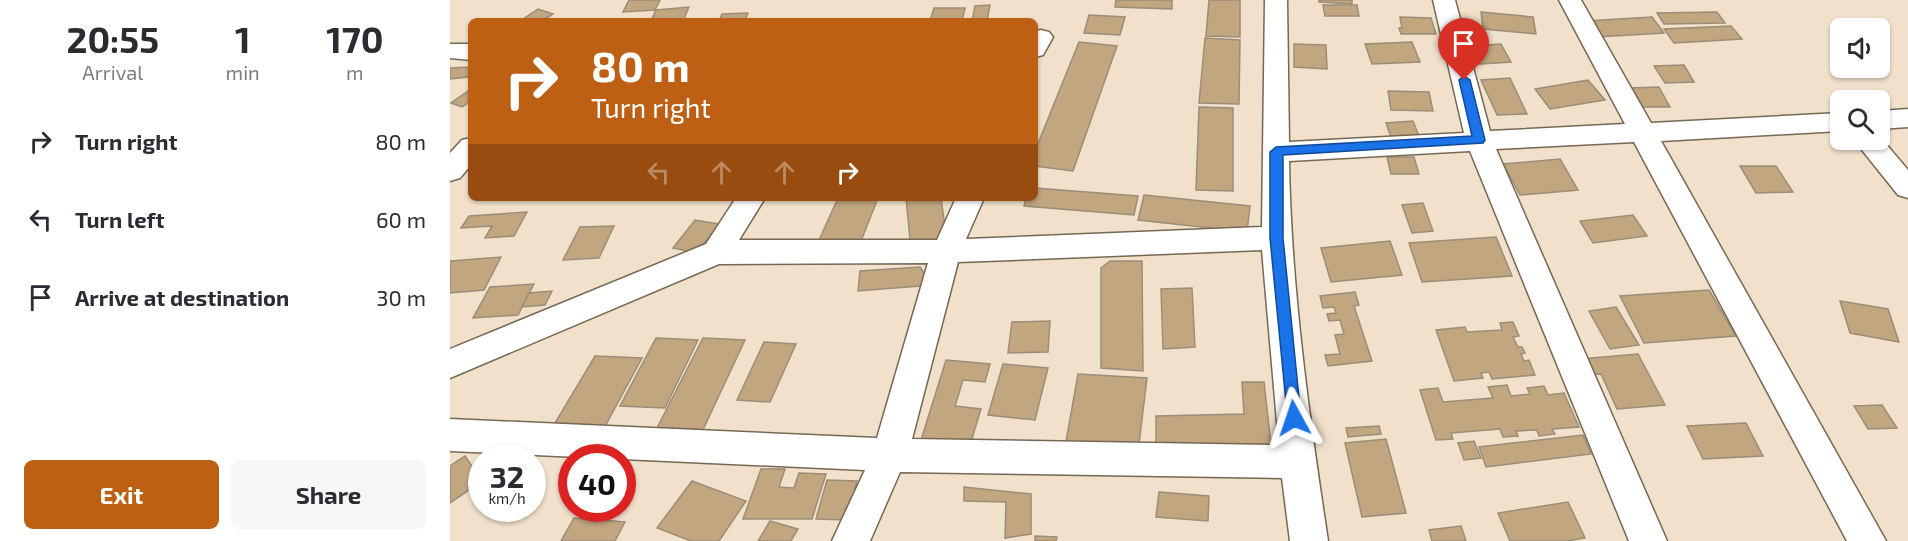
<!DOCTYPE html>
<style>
:root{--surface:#fff;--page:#f7f7f7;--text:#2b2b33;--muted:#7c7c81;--accent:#be6014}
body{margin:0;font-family:"Exo 2",sans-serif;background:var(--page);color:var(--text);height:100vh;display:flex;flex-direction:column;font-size:22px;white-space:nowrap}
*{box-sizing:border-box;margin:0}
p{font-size:20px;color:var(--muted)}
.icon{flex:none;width:33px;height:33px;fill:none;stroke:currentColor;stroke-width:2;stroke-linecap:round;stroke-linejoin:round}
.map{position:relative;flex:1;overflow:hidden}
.panel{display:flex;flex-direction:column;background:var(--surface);width:450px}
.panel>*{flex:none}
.hud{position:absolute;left:18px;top:18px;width:570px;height:183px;border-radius:9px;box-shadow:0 2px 4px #0004;background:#be6014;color:#fff;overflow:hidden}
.buttons{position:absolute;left:1380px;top:18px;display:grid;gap:12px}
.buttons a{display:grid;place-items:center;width:60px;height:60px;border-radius:9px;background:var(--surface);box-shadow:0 2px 4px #0004;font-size:30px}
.speed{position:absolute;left:18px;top:444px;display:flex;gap:12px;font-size:30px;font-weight:700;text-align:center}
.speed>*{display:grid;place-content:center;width:78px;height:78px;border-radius:50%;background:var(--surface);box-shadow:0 2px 4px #0004;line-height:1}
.speed small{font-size:15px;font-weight:400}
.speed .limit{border:9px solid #d22;background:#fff;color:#111}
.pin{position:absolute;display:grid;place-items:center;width:51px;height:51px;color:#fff;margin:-62px -26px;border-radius:50% 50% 50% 0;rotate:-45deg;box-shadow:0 0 6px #0007}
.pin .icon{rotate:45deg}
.me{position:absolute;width:66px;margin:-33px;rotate:355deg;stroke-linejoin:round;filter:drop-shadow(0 0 4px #0008)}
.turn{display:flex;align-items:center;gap:21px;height:126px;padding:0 24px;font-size:27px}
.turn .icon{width:78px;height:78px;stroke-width:2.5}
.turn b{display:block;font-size:42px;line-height:51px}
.lanes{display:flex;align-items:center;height:57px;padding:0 24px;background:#0003;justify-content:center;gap:30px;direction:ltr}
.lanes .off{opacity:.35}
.eta{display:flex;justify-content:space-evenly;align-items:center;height:102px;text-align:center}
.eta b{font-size:36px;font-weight:700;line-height:42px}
.primary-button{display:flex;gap:12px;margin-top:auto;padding:12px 24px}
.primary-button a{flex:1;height:69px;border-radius:9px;background:var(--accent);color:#fff;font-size:24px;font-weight:700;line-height:69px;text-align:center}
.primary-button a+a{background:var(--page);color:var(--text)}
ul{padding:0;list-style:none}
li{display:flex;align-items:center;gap:18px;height:78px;padding:0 24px}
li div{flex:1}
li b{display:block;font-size:22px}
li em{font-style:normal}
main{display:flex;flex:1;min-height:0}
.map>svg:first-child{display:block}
</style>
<main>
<section class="panel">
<div class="eta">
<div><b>20:55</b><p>Arrival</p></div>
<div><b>1</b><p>min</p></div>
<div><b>170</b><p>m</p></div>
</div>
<ul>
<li><svg class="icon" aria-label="right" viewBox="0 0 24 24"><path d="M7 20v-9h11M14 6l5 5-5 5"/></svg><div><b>Turn right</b></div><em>80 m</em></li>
<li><svg class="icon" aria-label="left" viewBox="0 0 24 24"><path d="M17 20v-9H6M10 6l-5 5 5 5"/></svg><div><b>Turn left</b></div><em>60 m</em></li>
<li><svg class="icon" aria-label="arrive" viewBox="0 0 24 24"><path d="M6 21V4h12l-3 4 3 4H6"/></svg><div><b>Arrive at destination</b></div><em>30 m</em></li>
</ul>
<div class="primary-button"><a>Exit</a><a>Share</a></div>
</section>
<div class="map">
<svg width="1458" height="541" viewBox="0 0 1458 541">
<rect width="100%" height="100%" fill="#f1e1cb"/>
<g fill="#c1a680" stroke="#9b8d78" stroke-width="1.5">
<polygon points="179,0 210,0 205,10 173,12"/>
<polygon points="666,0 722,0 722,9 665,7"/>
<polygon points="759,0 790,0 790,37 756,36"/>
<polygon points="869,0 902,0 902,4 869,2"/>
<polygon points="540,5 537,21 522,21 525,6"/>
<polygon points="873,5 907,5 909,16 875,16"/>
<polygon points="239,7 233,21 201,21 206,10"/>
<polygon points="484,8 515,8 512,21 480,21"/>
<polygon points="88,9 103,14 95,19 101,21 70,21"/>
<polygon points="1031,12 1083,17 1086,34 1033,29"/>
<polygon points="1267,12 1275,23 1214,24 1207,13"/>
<polygon points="298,13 295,21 269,21 272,14"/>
<polygon points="639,15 675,17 670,35 634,33"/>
<polygon points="950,17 981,18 986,34 951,34 949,28 952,28"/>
<polygon points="1202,17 1214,33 1147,37 1136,21"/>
<polygon points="1281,26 1292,39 1224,43 1214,29"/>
<polygon points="755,38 790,40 789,104 749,103"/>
<polygon points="629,42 667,46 623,171 585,166 585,151"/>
<polygon points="962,42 970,62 922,64 915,44"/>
<polygon points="844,44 876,45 877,69 844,67"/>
<polygon points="1051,44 1061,62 1015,65 1006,47"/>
<polygon points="1234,65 1244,82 1215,83 1204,66"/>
<polygon points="21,67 18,77 0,79 0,68"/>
<polygon points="1060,78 1077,114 1047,115 1031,80"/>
<polygon points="1138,80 1155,100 1100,109 1085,89"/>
<polygon points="1209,87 1220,107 1190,107 1179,88"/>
<polygon points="21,89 21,101 12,107 1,103"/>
<polygon points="938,91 979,92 983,111 941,110"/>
<polygon points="749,107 783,108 783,191 746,190"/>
<polygon points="963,121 971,141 943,143 936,123"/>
<polygon points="937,157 964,157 969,174 941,174"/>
<polygon points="1110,159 1128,190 1070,195 1053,164"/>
<polygon points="1290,166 1326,166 1343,192 1306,193"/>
<polygon points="585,188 688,196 684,215 574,206 576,198 585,198"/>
<polygon points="694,195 800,206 797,232 688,220"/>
<polygon points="388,198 428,198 407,251 365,249"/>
<polygon points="456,198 491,198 497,241 461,249"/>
<polygon points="973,203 983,231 962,233 952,205"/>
<polygon points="77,212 64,236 35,238 42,226 11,228 19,216"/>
<polygon points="1183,215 1197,236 1143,243 1130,221"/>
<polygon points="245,220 269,224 247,253 223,248"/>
<polygon points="164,226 149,258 113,260 130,227"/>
<polygon points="1046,237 1062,276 972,282 959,243"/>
<polygon points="940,241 952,275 881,282 871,248"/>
<polygon points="51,257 34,290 0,293 0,261"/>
<polygon points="660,261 692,261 693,371 651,368 651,268"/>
<polygon points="470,267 482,285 408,291 410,271"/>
<polygon points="84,284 68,315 23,318 40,287"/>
<polygon points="742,288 745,347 713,349 711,289"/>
<polygon points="1259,290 1286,336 1194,343 1170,296"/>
<polygon points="102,291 95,305 72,307 79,293"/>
<polygon points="905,292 909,305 904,306 922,361 878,366 875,355 890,354 885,335 894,334 890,320 879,321 877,314 886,313 884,307 873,308 870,296"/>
<polygon points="1390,301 1438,309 1449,342 1400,333"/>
<polygon points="1166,307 1189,345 1160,349 1139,311"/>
<polygon points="600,321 598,352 558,353 562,322"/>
<polygon points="1063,322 1069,336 1063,337 1068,347 1072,347 1075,353 1071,354 1074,361 1079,360 1085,375 1042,379 1039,372 1031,373 1033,378 1004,381 986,330 1015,327 1017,332 1052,330 1050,323"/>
<polygon points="206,338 248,340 215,408 170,406"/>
<polygon points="253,338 295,340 251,434 205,432"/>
<polygon points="314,342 346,344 320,402 287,400"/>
<polygon points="1188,354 1215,405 1167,409 1151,374 1138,375 1131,359"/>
<polygon points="145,356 192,358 153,430 102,428"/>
<polygon points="496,360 540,364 535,382 513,380 505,406 531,409 520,445 471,440"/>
<polygon points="553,364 598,368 585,420 538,415"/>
<polygon points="628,374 697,378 688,452 615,447"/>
<polygon points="792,382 814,382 822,453 706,456 706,416 794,414"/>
<polygon points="1057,385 1061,396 1080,394 1077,388 1094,386 1098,395 1114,393 1129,427 1102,429 1105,434 1089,436 1087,430 1066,431 1068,436 1053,437 1050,429 1001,433 1003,439 986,440 970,390 988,388 993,402 1043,398 1038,387"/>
<polygon points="1432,405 1447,428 1418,429 1404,406"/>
<polygon points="1296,423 1313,456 1253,459 1237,426"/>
<polygon points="929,426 931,434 898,437 896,428"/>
<polygon points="1133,435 1141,454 1036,467 1029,447"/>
<polygon points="936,439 956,513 912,517 895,443"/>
<polygon points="1024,441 1031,458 1014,460 1008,443"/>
<polygon points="15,456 32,481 0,503 0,466"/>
<polygon points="311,469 335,469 329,487 344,488 349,473 376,474 362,519 293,519"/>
<polygon points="377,480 407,481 397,520 366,519"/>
<polygon points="242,481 296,501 269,541 241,541 207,528"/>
<polygon points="514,487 581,494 581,534 555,538 556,502 514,501"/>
<polygon points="82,488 94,491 82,507"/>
<polygon points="709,492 759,496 758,521 706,517"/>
<polygon points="1118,502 1135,538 1117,541 1060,541 1048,513"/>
<polygon points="54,508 81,508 75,517 52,512"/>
<polygon points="124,518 175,522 165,541 111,541"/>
<polygon points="320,521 348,529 341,541 308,541"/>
<polygon points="1011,526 1016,541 982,541 979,530"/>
<polygon points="585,536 607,537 606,541 585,541"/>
</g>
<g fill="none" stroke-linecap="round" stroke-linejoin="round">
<g stroke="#766854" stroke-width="3">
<g id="minor">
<path d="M815 0H837L839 142 1014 133 983 0H1005L1040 131 1175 124 1109 0H1131L1201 123 1390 113V131L1211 141 1436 541H1397L1184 142 1046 149 1217 541H1179L1020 151 839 161C841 288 859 415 878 541H840L832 478 450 472 420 541H382L415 470 0 451V419L427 438 478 263 269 264 0 378V349L256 244 286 198H315L289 240H487L506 198H534L516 239 812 227ZM812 250 829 445 462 439 508 262Z"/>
<polygon points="591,30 599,32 603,37 593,55 585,57 585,31"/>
<polygon points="0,44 21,44 21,60 0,58"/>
<polygon points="1458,109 1458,127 1430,129 1430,111"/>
<polygon points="1430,137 1458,170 1458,198 1448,195 1404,140 1430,140"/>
<polygon points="21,138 21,165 10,178 0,181 0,153 12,140"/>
</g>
</g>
<use href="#minor" fill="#fff" fill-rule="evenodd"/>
</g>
<polygon fill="#1a73e8" stroke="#114b97" stroke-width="1.5" points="1014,76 1020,80 1035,140 1033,143 833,155 833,238 851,418 849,423 844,425 838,423 820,238 820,152 826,147 1022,136 1009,80"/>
</svg>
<div class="buttons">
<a><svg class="icon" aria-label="sound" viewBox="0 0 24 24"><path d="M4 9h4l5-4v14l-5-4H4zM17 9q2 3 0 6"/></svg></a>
<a><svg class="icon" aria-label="search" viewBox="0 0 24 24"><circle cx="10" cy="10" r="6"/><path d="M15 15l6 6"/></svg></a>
</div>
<div class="speed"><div>32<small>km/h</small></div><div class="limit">40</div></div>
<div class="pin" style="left:1014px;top:80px;background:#d93025"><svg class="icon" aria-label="arrive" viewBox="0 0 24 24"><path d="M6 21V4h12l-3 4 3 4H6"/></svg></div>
<svg class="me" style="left:844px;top:418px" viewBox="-20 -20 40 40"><path d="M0-17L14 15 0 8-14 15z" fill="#1a73e8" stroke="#fff" stroke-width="4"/></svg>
<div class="hud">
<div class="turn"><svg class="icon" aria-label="right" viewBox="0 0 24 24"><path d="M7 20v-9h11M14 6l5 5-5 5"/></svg><div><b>80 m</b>Turn right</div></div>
<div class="lanes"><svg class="icon off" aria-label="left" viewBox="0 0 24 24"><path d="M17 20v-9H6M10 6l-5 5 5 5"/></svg><svg class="icon off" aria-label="ahead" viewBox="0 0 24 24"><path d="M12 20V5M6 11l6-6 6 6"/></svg><svg class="icon off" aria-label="ahead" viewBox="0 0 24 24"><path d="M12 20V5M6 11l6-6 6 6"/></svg><svg class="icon" aria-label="right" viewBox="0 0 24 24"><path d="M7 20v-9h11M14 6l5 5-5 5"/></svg></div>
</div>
</div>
</main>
